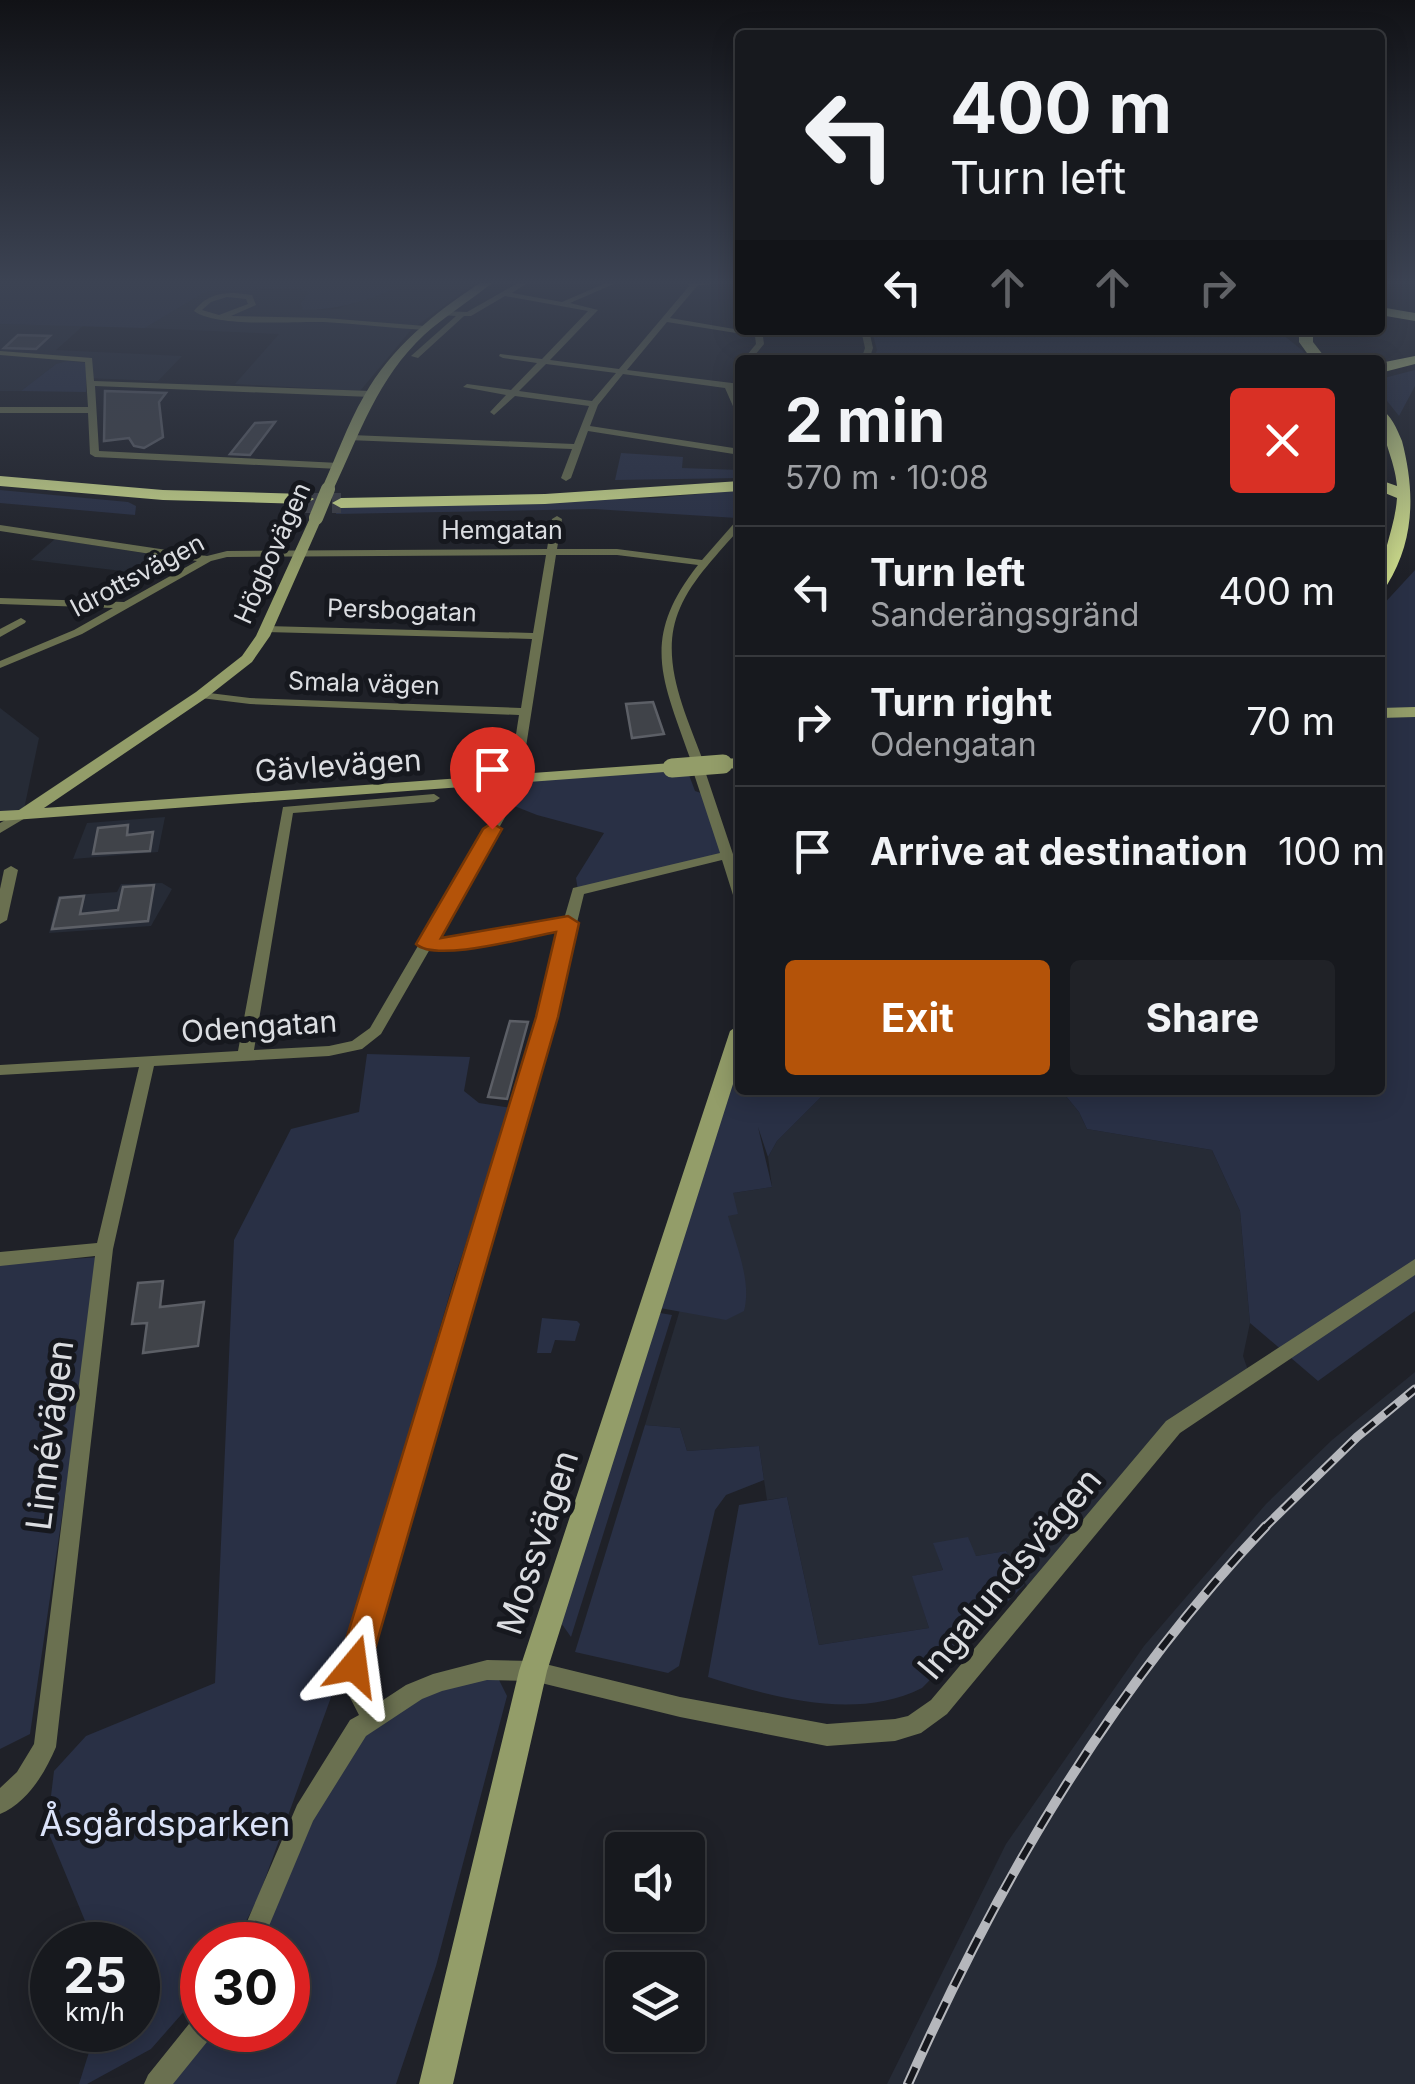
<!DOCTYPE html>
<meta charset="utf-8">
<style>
:root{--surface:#17191e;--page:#202227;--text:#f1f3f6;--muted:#9ea0a4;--line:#36383c;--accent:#b45309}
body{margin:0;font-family:Inter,sans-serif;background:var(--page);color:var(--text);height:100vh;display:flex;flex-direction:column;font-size:38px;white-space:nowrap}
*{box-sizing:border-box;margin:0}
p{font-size:32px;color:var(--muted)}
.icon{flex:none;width:55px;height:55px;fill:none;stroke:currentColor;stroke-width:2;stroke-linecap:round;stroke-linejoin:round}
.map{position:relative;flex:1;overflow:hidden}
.sheet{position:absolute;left:735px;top:355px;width:650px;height:740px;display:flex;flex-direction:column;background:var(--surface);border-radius:10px;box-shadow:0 5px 25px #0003,0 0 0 2px var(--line)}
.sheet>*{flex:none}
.banner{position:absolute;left:735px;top:30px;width:650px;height:305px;border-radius:10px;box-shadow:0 5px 25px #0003,0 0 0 2px var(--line);background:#17191e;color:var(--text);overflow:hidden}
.tools{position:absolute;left:605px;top:1832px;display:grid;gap:20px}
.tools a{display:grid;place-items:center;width:100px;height:100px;border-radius:10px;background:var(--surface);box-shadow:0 5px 25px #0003,0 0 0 2px var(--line);font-size:50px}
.speed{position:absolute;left:30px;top:1922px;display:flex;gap:20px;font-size:50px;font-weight:700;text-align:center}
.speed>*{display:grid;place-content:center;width:130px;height:130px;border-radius:50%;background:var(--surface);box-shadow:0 5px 25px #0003,0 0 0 2px var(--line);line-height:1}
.speed small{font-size:25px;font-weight:400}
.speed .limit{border:15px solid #d22;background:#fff;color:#111}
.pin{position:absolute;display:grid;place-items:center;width:85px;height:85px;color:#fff;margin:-102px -42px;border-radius:50% 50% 50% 0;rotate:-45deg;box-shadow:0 0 10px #0007}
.pin .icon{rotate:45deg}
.me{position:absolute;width:110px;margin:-55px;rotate:16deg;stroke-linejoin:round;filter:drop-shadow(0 0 8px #0008)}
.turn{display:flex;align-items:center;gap:35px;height:210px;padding:0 50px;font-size:45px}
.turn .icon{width:130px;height:130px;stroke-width:2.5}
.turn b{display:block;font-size:70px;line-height:85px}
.lanes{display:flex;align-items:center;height:95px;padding:0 50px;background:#0003;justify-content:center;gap:50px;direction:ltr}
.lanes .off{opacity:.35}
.round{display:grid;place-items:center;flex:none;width:105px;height:105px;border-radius:10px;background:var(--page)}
.overview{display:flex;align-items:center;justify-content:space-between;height:170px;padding:0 50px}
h1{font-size:60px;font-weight:700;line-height:75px}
.primary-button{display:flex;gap:20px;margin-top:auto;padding:20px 50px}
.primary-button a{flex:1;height:115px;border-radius:10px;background:var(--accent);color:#fff;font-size:40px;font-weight:700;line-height:115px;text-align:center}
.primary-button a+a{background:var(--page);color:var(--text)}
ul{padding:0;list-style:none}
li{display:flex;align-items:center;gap:30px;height:130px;padding:0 50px;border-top:2px solid var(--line)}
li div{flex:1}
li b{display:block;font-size:38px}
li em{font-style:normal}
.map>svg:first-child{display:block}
</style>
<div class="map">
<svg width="1415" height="2084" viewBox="0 0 1415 2084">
<rect width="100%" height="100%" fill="#1f2128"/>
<g fill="#262b36">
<polygon points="364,283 475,283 411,330 360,391 235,384 279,334 145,328 205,292 297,288 310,293 303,309 318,310 337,309 392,290"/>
<polygon points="0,324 84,325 56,350 182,356 158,381 86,378 85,363 56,364 21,391 0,391"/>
<polygon points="55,539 188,560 163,576 31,560"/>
<polygon points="0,708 39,738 23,814 0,816"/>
<polygon points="165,817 158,852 73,859 87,823"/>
<polygon points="162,883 172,889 151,926 49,933 58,896 117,892 121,884"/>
<polygon points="822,1090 1061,1090 1079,1112 1087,1129 1212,1150 1240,1211 1250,1323 1243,1356 1250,1376 1173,1427 1033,1596 1006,1551 976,1556 934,1544 943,1570 913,1576 929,1628 819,1645 787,1497 767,1500 759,1446 687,1451 680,1428 645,1425 702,1237 733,1193 772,1187 768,1157 777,1141 822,1096"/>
<polygon points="1415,1372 1415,2084 887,2084 1006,1844 1144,1646 1266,1504 1332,1440"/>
</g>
<g fill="#293045">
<path d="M0 283H364L394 289C363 302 336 310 303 310L301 303 309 293 297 288 205 292 145 328 0 324Z"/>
<polygon points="1277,330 1303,351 1307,360 873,360 877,350 872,331"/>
<polygon points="67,361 86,363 86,392 21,391 56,364"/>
<polygon points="1415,370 1415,386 1399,416 1380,392 1380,379"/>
<polygon points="621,453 683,457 682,468 740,470 740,478 615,480"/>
<polygon points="0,490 128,502 136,506 135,515 0,503"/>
<polygon points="740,490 737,518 594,509 336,514 338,507 657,498"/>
<polygon points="1415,570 1415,1311 1318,1381 1250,1323 1240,1211 1212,1150 1087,1129 1079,1112 1061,1090 1380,1090 1380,608"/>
<polygon points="686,767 695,791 707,795 727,855 578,891 576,878 604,833 537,815 502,801 518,780"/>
<path d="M740 1031V1090H822L823 1095 777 1141 768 1157 758 1127 772 1187 733 1193 738 1214 728 1216C736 1245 752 1282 744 1311L726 1320 649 1306Z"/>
<polygon points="367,1054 470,1057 464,1091 479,1103 511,1108 455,1276 334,1689 257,1901 233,1945 202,1945 202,1991 151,2049 87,2084 79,2084 96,2030 138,2030 138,1945 95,1945 47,1829 54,1771 86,1736 215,1683 234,1240 291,1129 359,1112"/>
<polygon points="100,1257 30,1734 0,1749 0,1264"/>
<polygon points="660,1313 672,1315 571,1637 559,1620"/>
<polygon points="542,1318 577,1321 580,1324 575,1341 555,1340 551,1353 537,1353"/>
<polygon points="645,1425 680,1428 687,1451 759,1446 764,1480 726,1495 715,1510 679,1666 668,1673 575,1652"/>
<path d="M787 1497 819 1645 929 1628 912 1576 943 1570 933 1543 968 1537 976 1556 1006 1551 1024 1585 922 1688C856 1721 775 1698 708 1677L739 1505Z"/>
<polygon points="494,1670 507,1696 436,1966 396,2084 157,2084 202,2028 288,2030 288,1945 249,1945 305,1813 372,1717"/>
</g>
<g fill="#404349" stroke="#5c5f66" stroke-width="2.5">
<polygon points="18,335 50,336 36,349 4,348"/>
<polygon points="105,391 166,393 159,402 163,437 144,448 134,446 129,438 104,441"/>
<polygon points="275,422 250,455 230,454 255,423"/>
<polygon points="653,702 664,734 632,738 626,704"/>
<polygon points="128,825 127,835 153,832 150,851 93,854 98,828"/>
<polygon points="154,885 148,921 52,929 60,898 84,896 80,914 118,910 123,887"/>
<polygon points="510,1021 528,1022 507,1099 488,1097"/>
<polygon points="163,1281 160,1307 204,1302 198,1346 143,1353 147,1323 132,1324 138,1283"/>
</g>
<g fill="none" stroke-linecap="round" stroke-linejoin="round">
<polyline stroke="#3b3d44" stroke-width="20" stroke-dasharray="20 10" stroke-linecap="butt" points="302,503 341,503"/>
<g fill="#6a7050" fill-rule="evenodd">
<path d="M518 283H527L512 293 562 302 606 283H616L570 303 598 310 550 360 619 369 690 285 684 283H728L698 285 670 318 740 330H762L764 344 751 360H743L756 344 755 336 667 322 627 370 740 384V390L734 389 740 403V416L736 413 725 388 623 374 598 405 590 426 740 449V455L588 431 571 478 566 481 561 478 572 449 348 440V436L351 435 574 444 589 406 515 396 494 415 490 412 506 395 463 387 467 384 511 390 537 363 503 358 499 356 500 354 542 359 588 311 505 296 471 316H464L418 358 411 356 456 316 441 315V311L467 312ZM546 364 616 373 592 401 519 391Z"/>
<path d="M235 293 252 295 256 305 231 316 325 318 425 326 429 328 425 330C391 328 358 324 324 322 293 321 217 328 194 311 205 297 217 293 235 293ZM227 297 246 299 248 304 219 315 202 310 211 302Z"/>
<polygon points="861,330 869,330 873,348 869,360 861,360 865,348"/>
<polygon points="0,351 92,358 94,381 371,391 375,394 371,397 95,386 99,451 339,463 344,466 339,469 95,457 90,454 88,413 0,413 0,407 88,407 85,362 0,355"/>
<path d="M557 516 562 519 557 549H617L702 560 737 520 740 519V528C719 553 693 578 680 608 658 657 685 712 702 758L700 761 696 762 690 758C662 678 640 639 698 565L617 555H556L523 766 517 770 511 766 519 715 250 704 201 698 195 695 201 692 250 698 521 708 532 639 266 632 261 629 266 626 533 633 546 555 227 557 211 561 82 634 0 668V661L74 630 113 608 0 604V598L124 602 197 561 0 531V525L207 556 227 551 547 549 552 519Z"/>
<polygon points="21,618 26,621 25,623 0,637 0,629"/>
<path d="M699 767 705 771 740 875V899L733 895 722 860 584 894 554 1017 365 1666 364 1681 377 1704 406 1685 433 1674 487 1660 533 1661 680 1697 827 1724 895 1719 908 1716 931 1700 1166 1421 1415 1259V1275L1180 1433 947 1714 921 1733 895 1741 827 1746 680 1717 533 1681 487 1680 442 1691 422 1699 366 1736 313 1821 261 1945H237L297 1805 350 1720 359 1715 342 1682 343 1666 540 1017 562 928 448 949H430L381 1034 362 1049 329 1056 154 1066 113 1249 56 1747C45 1773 27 1803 0 1814V1788L17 1772 34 1744 95 1256 0 1266V1252L97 1243 139 1067 0 1075V1065L238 1051 283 807 434 794 440 798 434 802 293 813 254 1050 329 1046 352 1041 370 1028 502 802H510L512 805 435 940 448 941 564 919 573 888 720 853 693 771Z"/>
<polygon points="23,810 29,814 27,817 0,833 0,823"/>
<polygon points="11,866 18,870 7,920 0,924 0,889 4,870"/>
<polygon points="202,2016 202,2030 214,2030 211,2037 173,2084 144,2084 148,2075 193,2019"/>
</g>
<g fill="#939d69" fill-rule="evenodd">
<path d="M480 283H492C470 301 445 316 424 335 378 378 360 433 334 488L324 491 322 488C336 458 347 425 364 396 391 348 434 313 480 283Z"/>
<polygon points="316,514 322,518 270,636 252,662 206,698 44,808 672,763 678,765 678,771 0,821 0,811 19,810 196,692 242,656 256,636 310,518"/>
<polygon points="1415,707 1415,717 1380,718 1380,708"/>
<polygon points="740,758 740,768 723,769 715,764 723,759"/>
<polygon points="740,1024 740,1062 547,1671 453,2084 419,2084 519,1671 730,1031"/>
</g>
<g fill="#d0df8d" fill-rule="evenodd">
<polygon points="1380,307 1415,313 1415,321 1380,315"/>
<polygon points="1299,330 1313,330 1313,342 1327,360 1312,360 1299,342"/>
<polygon points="1415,356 1415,364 1380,373 1380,363"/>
<path d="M1380 409C1391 414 1397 429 1402 441 1415 491 1415 540 1387 585L1380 587C1380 556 1395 529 1397 498L1380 491V480L1397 486C1395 459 1380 436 1380 409Z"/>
<polygon points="0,476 163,490 305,494 314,499 305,504 163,500 0,486"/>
<polygon points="740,481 740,491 545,504 341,508 332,503 341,498 545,494"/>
</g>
<g stroke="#b5b7bc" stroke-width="9">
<polyline id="rail-far1" points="1263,1529 1357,1437 1415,1389"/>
</g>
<g stroke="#b5b7bc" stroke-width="10">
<path id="rail" d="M908 2084C999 1880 1111 1689 1266 1526"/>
</g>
<use href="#rail-far1" stroke="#16181e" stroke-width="5" stroke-dasharray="14" stroke-linecap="butt"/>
<use href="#rail" stroke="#16181e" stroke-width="6" stroke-dasharray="18" stroke-linecap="butt"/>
<polyline stroke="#939d69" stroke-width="14" points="316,518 328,489"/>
<polyline stroke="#939d69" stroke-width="19" points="672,768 723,764"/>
</g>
<linearGradient id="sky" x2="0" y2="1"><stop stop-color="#111216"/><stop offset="0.49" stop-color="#3c4353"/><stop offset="1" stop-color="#3c4353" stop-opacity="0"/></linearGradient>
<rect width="1415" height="575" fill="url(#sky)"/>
<path fill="#b45309" stroke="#753606" stroke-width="2.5" d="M492 823 502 829 441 938 568 916 579 923 558 1017 370 1666 365 1677 354 1681 343 1677 338 1666 536 1017 556 932C527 937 436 963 416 944L483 829Z"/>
<g text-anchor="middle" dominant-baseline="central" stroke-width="10" stroke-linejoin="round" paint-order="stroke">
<g font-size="25" fill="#dbdde1" stroke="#16181e">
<text x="502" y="530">Hemgatan</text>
<text transform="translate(272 553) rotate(-66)">Högbovägen</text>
<text transform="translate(137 575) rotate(-28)">Idrottsvägen</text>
<text transform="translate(402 610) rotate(2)">Persbogatan</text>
<text transform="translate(364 683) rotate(2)">Smala vägen</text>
</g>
<g font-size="30" fill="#dbdde1" stroke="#16181e">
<text transform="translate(338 765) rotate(-4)">Gävlevägen</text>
<text transform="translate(259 1026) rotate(-4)">Odengatan</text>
</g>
<g font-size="35" fill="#dbdde1" stroke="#16181e">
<text transform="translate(49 1435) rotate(-83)">Linnévägen</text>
<text transform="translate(537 1542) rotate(-72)">Mossvägen</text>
<text transform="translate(1009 1573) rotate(-50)">Ingalundsvägen</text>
</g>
<g font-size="35" fill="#dbe3f9" stroke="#16181e">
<text x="165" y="1823">Åsgårdsparken</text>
</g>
</g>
</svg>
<div class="tools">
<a><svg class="icon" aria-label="sound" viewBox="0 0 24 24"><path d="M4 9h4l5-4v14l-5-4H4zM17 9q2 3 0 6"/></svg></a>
<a><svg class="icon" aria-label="layers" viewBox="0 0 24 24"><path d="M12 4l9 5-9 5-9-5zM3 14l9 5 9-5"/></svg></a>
</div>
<div class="speed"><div>25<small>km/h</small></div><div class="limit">30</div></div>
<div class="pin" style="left:492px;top:829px;background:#d93025"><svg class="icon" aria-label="arrive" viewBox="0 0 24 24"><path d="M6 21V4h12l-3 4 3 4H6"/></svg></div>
<svg class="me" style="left:354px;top:1666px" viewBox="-20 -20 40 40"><path d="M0-17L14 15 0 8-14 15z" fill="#b45309" stroke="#fff" stroke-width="4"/></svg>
<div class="banner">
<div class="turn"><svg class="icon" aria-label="left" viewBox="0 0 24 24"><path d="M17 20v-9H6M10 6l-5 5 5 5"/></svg><div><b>400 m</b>Turn left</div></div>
<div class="lanes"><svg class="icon" aria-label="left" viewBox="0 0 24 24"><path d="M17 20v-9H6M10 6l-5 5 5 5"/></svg><svg class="icon off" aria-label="ahead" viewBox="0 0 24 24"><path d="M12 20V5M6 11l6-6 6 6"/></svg><svg class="icon off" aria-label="ahead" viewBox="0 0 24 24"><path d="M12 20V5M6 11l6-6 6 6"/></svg><svg class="icon off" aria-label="right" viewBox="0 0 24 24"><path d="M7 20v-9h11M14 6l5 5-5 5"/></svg></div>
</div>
<section class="sheet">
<div class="overview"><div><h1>2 min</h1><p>570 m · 10:08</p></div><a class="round" style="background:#d93025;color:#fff"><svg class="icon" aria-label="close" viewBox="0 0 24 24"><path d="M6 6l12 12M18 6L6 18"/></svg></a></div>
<ul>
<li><svg class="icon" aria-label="left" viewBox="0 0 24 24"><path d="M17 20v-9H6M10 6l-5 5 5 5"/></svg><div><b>Turn left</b><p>Sanderängsgränd</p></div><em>400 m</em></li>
<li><svg class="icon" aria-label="right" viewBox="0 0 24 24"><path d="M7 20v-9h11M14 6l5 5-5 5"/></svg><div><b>Turn right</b><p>Odengatan</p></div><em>70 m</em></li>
<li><svg class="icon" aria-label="arrive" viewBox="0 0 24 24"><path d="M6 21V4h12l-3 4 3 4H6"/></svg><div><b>Arrive at destination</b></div><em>100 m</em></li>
</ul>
<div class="primary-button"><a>Exit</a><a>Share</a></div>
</section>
</div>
